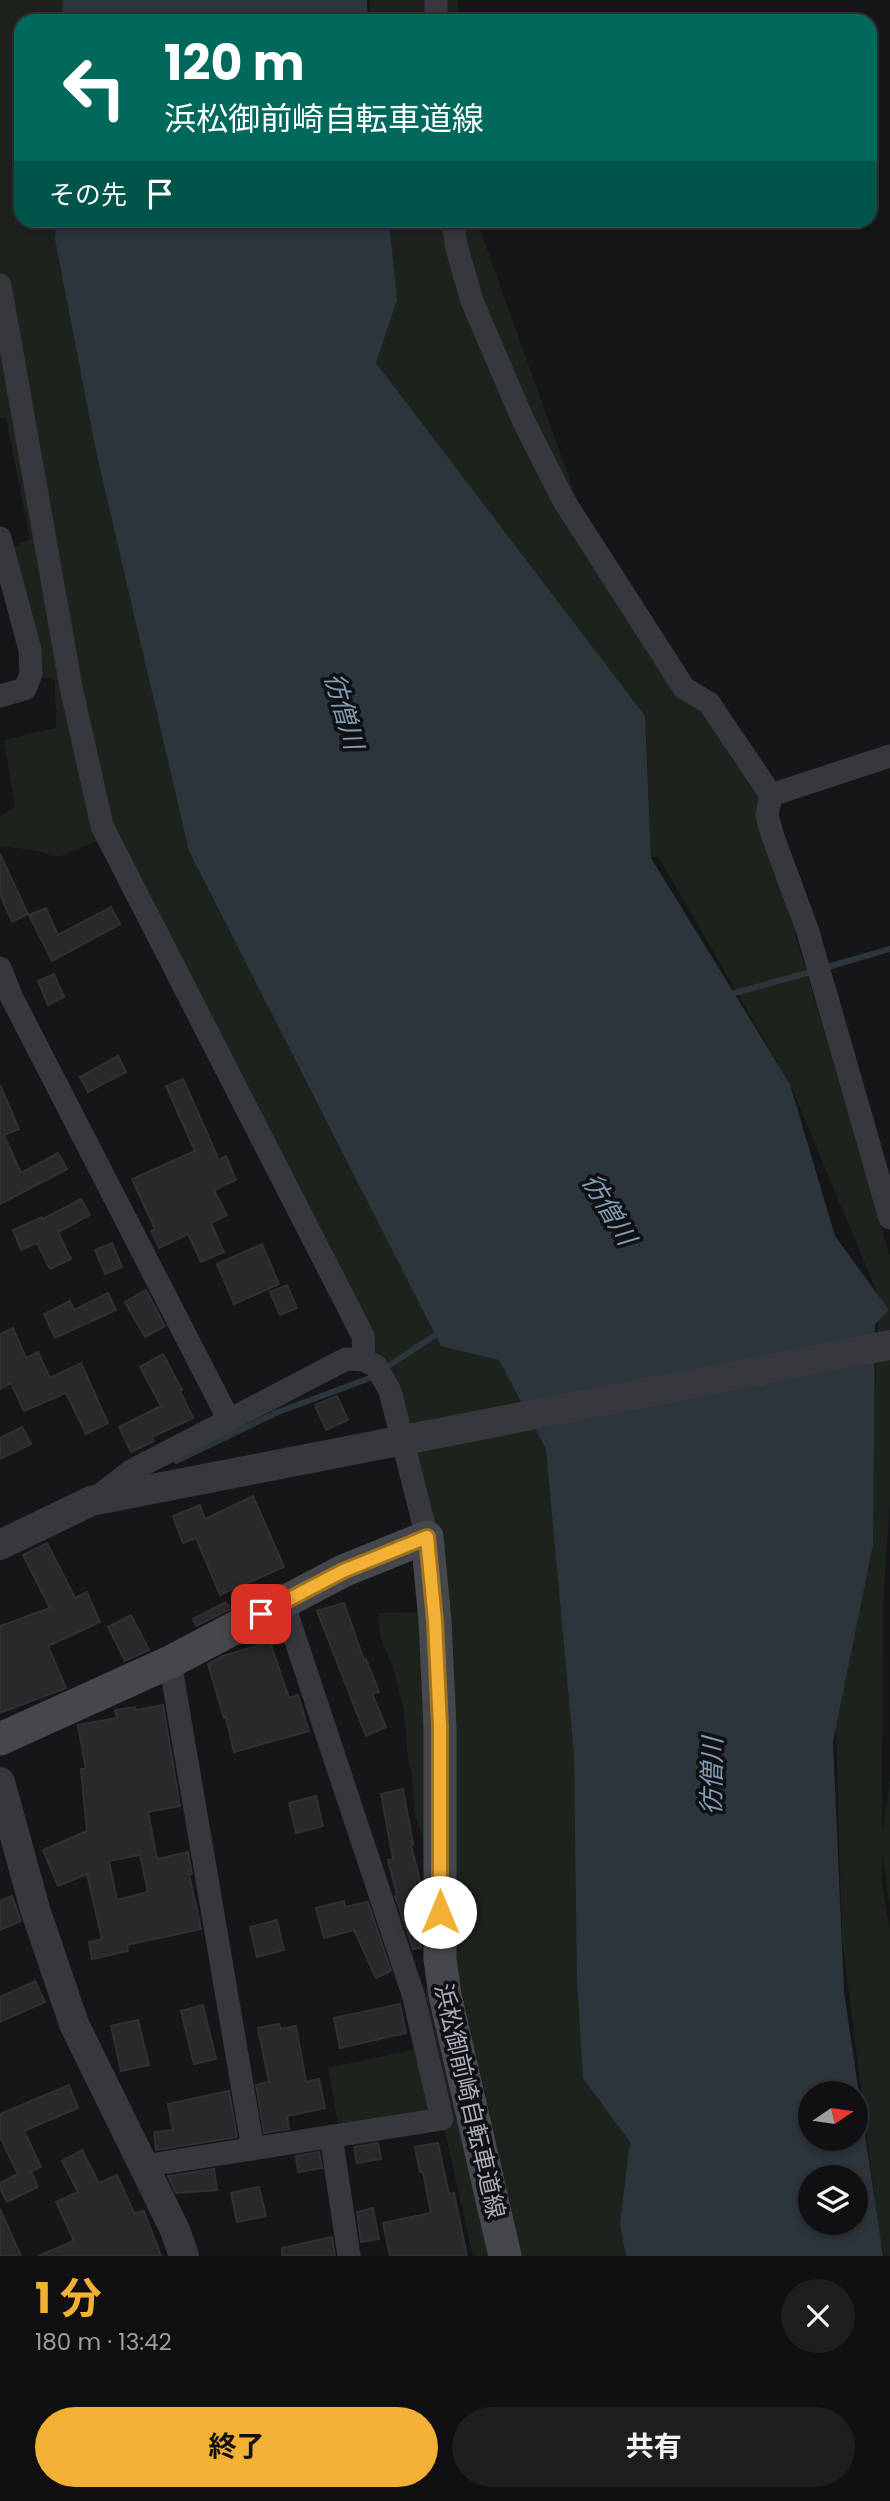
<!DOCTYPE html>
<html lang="ja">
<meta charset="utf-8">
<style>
:root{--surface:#101012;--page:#1e1e20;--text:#f1f3f6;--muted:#9c9d9f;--line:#303032;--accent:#f2b134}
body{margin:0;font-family:Poppins,"Noto Sans JP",sans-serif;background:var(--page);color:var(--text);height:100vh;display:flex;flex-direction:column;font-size:26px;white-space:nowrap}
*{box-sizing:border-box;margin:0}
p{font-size:23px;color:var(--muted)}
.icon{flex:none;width:38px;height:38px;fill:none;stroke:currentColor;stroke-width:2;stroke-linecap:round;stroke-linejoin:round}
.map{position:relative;height:2256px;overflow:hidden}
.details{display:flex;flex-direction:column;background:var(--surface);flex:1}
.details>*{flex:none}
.banner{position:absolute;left:14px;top:14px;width:863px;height:214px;border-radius:21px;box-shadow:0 4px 10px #0003,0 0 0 2px var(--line);background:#00695c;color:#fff;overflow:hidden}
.needle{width:46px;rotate:77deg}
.tools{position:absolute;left:798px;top:2081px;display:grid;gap:14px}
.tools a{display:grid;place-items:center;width:70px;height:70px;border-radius:50%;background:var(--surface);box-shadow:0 4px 10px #0003,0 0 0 2px var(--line);font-size:35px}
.pin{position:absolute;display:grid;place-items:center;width:60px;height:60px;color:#fff;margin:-30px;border-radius:14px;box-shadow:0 4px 10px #0006}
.me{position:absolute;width:77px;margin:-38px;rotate:0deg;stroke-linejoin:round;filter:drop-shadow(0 0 5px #0008)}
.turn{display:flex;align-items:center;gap:24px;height:147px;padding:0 35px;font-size:32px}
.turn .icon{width:91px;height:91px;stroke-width:2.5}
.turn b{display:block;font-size:49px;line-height:60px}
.then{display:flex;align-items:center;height:66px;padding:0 35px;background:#0003;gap:14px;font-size:26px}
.round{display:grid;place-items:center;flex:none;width:74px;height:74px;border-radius:37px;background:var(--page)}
.head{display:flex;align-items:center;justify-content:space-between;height:119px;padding:0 35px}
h1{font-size:42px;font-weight:700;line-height:52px;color:var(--accent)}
.button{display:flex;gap:14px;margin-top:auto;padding:14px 35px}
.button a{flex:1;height:80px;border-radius:42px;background:var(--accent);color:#111;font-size:28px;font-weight:700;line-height:80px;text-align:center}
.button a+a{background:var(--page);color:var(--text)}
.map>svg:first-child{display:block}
</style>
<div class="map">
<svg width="890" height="2256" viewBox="0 0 890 2256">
<rect width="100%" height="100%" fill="#161618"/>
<g fill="#1c231d">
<polygon points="0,0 82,0 79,21 21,21 21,220 57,221 546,1449 639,2138 627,2256 473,2256 442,2119 340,2135 328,2068 425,2047 426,1989 440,1959 424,1840 415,1817 412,1775 408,1760 404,1710 394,1670 380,1636 378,1613 426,1612 426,1489 106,837 59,857 38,851 0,846 0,816 15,807 4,740 56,728 55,681 39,676 11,548 30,539 6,418 0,418"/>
<polygon points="370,0 458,0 459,21 370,21"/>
<polygon points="373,221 477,221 595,550 706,713 765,792 759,810 890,1257 890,1501 883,1602 882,1836 890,1781 890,1905 882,1852 882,1886 890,1929 890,2256 884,2256 880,2240 842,1938 836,1727 874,1416 879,1297 790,1084 658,856 651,858 646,731 376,363"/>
</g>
<g fill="#2c353c" fill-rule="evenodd">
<polygon points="63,0 367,0 368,21 62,21"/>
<path d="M56 221H389L397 300 376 363 645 716 651 858 790 1084 835 1236 889 1310 875 1324 873 1544 833 1742 844 1992 883 2256H626L620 2223 630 2142 583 2078 577 1978 574 1754 546 1449 499 1360 441 1346 189 851 96 451 55 239ZM810 2093H856V2138H810ZM810 2177H856V2222H810Z"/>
</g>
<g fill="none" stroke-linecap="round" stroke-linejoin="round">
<g stroke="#2c353c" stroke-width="6">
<polyline points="824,968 890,949"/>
<polyline points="727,995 814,971"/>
<polyline points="176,1461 278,1412 370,1378 440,1332"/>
</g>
</g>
<g fill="#29292c" stroke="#303034" stroke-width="2" fill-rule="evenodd">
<polygon points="0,854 28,914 12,922 0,894"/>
<polygon points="111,907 120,924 52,961 29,915 46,908 58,935"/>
<polygon points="54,974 64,997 48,1005 38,981"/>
<polygon points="118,1056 126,1072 88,1092 80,1077"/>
<polygon points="183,1079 219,1160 226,1156 236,1180 214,1190 227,1215 211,1223 224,1252 201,1262 188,1234 159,1248 151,1231 155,1229 132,1179 195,1151 166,1086"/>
<polygon points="0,1085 19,1129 4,1135 21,1173 58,1153 67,1169 0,1204"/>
<polygon points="81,1199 90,1215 58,1232 71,1259 50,1269 37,1243 21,1250 13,1230 42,1217 43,1219"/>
<polygon points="112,1243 122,1267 105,1274 95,1250"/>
<polygon points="262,1244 279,1284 234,1304 217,1264"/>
<polygon points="287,1285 297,1308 280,1315 270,1292"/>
<polygon points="146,1290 165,1326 145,1337 125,1302"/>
<polygon points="108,1293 116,1310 55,1338 44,1314 70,1301 74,1310"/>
<polygon points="13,1328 26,1358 38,1352 50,1378 81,1363 108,1423 86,1434 66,1393 24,1411 11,1383 0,1389 0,1334"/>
<polygon points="163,1354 182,1390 180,1391 193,1418 152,1437 154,1441 131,1452 119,1427 161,1406 140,1367"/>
<polygon points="337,1396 348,1420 326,1430 315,1405"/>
<polygon points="22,1427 31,1444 0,1459 0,1438"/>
<polygon points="253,1496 284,1567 220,1595 196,1538 183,1543 173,1516 200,1505 205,1519"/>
<polygon points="47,1543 75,1598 87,1592 100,1622 48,1646 66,1688 0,1713 0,1626 50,1608 23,1555"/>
<polygon points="226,1602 230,1609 196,1626 193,1619"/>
<polygon points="344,1603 364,1660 366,1659 379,1692 372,1694 386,1727 366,1736 317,1611"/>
<polygon points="131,1615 149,1650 125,1661 108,1627"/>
<polygon points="277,1628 281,1642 271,1645 289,1698 298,1695 309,1731 234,1752 226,1717 224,1718 208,1664 223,1656 262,1644 259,1637"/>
<path d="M163 1705 180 1806 148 1812 157 1859 188 1852 192 1874H189L201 1929 127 1945 128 1951 92 1959 89 1942 102 1939 87 1874 58 1886 43 1850 87 1831 81 1769H86L78 1725 117 1718 115 1710 135 1707 136 1710ZM140 1855 148 1892 117 1900 109 1861Z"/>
<polygon points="403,1789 413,1844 411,1845 420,1881 415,1882 421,1905 421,1915 419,1916 421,1948 413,1949 395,1896 397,1895 388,1860 393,1859 381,1794"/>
<polygon points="316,1796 323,1826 296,1833 289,1803"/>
<polygon points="12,1896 21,1921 0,1930 0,1901"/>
<polygon points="344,1901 345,1907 368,1902 391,1971 376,1978 354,1930 324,1938 316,1908"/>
<polygon points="277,1920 284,1950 257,1957 250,1927"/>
<polygon points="35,1981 45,2002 0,2022 0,1997"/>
<polygon points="400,2004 406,2033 340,2048 334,2018"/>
<polygon points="203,2005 216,2059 194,2064 181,2011"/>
<polygon points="138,2020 149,2065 121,2071 111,2026"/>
<polygon points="279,2024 281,2029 296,2026 306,2082 319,2079 325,2108 287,2116 289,2129 264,2133 256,2085 269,2082 258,2028"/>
<polygon points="69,2085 78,2108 24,2131 41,2167 31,2171 38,2187 7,2202 0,2188 0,2183 18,2174 0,2137 0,2114"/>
<polygon points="229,2091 237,2137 156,2150 154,2132 173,2130 168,2104"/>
<polygon points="378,2143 381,2159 357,2163 354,2147"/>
<polygon points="438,2143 449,2194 454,2193 467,2256 390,2256 383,2223 431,2213 423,2172 420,2172 415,2147"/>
<polygon points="82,2150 99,2183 117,2175 134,2213 144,2211 161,2256 38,2256 74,2241 56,2202 78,2192 62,2161"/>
<polygon points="319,2152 322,2168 298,2172 296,2156"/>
<polygon points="214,2169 217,2190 176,2193 168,2176"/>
<polygon points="259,2187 266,2216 237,2222 231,2193"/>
<polygon points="373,2208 379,2239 361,2242 357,2212"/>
<polygon points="0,2209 21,2256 0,2256"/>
<polygon points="332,2237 335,2256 282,2256 282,2248"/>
</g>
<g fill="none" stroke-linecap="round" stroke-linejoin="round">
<g stroke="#37383d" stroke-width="23">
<polyline points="436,0 436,21"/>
<polyline points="453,220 456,245 472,301 523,420 564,501 684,688 709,703 771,795 767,815 772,834 808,932 890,1218"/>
<polyline points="0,285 71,687 102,826 363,1336 364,1360"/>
<polyline points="0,538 30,650 31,674 25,689 0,696"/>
<polyline points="771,795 890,756"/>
<polyline points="0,968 12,998 229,1420"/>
<polyline points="96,1498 131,1471 346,1359 364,1360 376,1366 390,1391 427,1537"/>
<polyline points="170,1662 253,2149"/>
<polyline points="331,2136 349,2256"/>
<polyline points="143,2166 442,2119 413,1994 283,1602"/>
</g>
<g stroke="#37383d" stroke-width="30">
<polyline points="0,1545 91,1501 890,1345"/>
<polyline points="0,1782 35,1909 74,2024 175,2230 184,2256"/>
</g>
<polyline stroke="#45474d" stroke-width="33" points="0,1739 170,1662 343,1571 427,1537 435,1621 440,1727 440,1959 445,1995 505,2256"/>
</g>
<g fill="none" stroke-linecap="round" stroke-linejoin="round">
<g stroke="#9d7322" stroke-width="18">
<polyline id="route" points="261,1614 343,1571 427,1537 435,1621 440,1727 440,1912"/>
</g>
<use href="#route" stroke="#f2b134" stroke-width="12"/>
</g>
<g text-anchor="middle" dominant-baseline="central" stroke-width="7" stroke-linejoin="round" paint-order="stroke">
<g font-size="24" fill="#a8adb8" stroke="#111113">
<text transform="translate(470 2101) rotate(77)">浜松御前崎自転車道線</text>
</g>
<g font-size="26" font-style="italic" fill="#7f9bb3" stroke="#111113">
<text transform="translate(344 711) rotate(74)">彷僧川</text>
<text transform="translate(609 1209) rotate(59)">彷僧川</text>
<text transform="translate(712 1776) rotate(-89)">彷僧川</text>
</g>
</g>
</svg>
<div class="tools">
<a><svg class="needle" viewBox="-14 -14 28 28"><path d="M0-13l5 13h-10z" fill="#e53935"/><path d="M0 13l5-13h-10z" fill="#9c9d9f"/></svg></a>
<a><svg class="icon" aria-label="layers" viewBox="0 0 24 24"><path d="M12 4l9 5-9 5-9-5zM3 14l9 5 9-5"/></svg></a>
</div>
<div class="pin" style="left:261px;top:1614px;background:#d93025"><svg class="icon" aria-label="arrive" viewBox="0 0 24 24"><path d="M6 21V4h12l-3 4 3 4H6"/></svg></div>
<svg class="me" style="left:440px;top:1912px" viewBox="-20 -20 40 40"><circle r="19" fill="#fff"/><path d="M0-13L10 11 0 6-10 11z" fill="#f2b134"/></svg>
<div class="banner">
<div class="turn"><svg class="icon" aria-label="left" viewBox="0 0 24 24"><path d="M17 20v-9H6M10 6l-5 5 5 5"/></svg><div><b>120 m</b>浜松御前崎自転車道線</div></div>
<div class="then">その先<svg class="icon" aria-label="arrive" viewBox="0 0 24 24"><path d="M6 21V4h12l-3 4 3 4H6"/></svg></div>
</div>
</div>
<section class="details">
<div class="head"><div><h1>1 分</h1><p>180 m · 13:42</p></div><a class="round"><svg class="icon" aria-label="close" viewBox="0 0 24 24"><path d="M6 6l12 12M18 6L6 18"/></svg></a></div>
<div class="button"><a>終了</a><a>共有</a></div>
</section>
